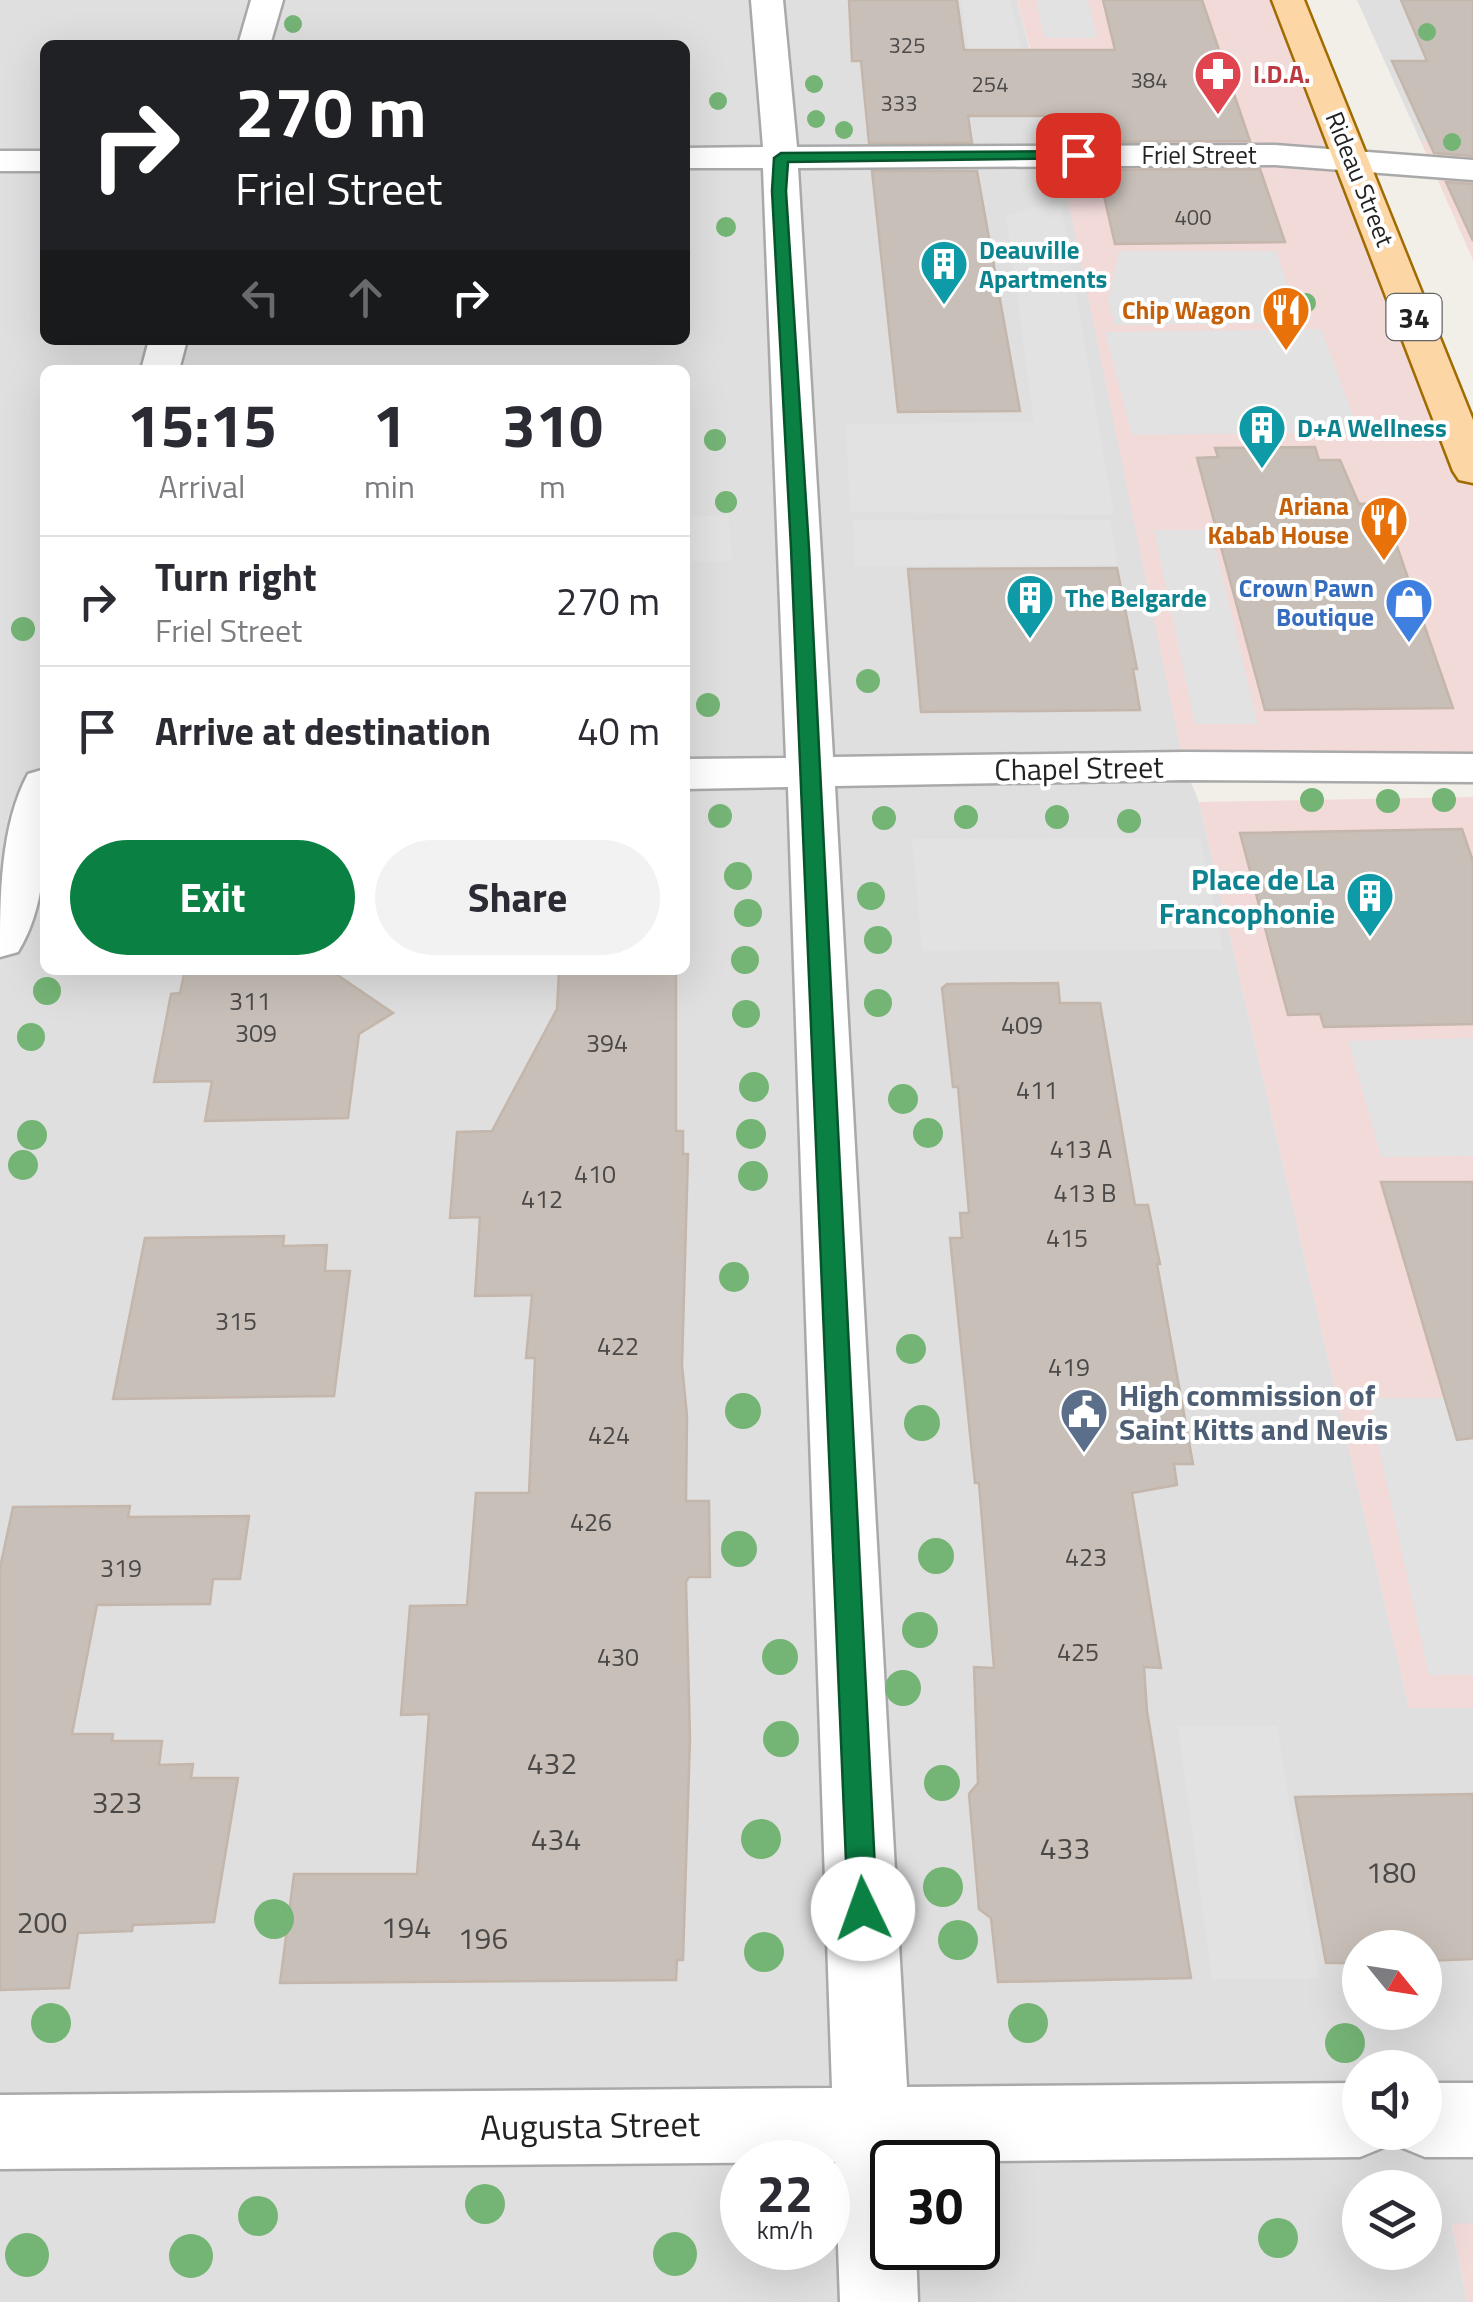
<!DOCTYPE html>
<style>
:root{--surface:#fff;--page:#f2f2f3;--text:#2b2b33;--muted:#7c7c81;--line:#e1e1e2;--accent:#0b8043}
body{margin:0;font-family:"Titillium Web",sans-serif;background:var(--page);color:var(--text);height:100vh;display:flex;flex-direction:column;font-size:38px;white-space:nowrap}
*{box-sizing:border-box;margin:0}
p{font-size:32px;color:var(--muted)}
.icon{flex:none;width:55px;height:55px;fill:none;stroke:currentColor;stroke-width:2;stroke-linecap:round;stroke-linejoin:round}
.map{position:relative;flex:1;overflow:hidden}
.side{position:absolute;left:40px;top:365px;width:650px;height:610px;display:flex;flex-direction:column;background:var(--surface);border-radius:15px;box-shadow:0 10px 40px #0002}
.side>*{flex:none}
.hud{position:absolute;left:40px;top:40px;width:650px;height:305px;border-radius:15px;box-shadow:0 10px 40px #0002;background:#202124;color:#fff;overflow:hidden}
.needle{width:65px;rotate:120deg}
.tools{position:absolute;left:1342px;top:1930px;display:grid;gap:20px}
.tools a{display:grid;place-items:center;width:100px;height:100px;border-radius:50%;background:var(--surface);box-shadow:0 10px 40px #0002;font-size:50px}
.speed{position:absolute;left:720px;top:2140px;display:flex;gap:20px;font-size:50px;font-weight:700;text-align:center}
.speed>*{display:grid;place-content:center;width:130px;height:130px;border-radius:50%;background:var(--surface);box-shadow:0 10px 40px #0002;line-height:1}
.speed small{font-size:25px;font-weight:400}
.speed .limit{border:5px solid #111;border-radius:15px;background:#fff;color:#111}
.pin{position:absolute;display:grid;place-items:center;width:85px;height:85px;color:#fff;margin:-42px;border-radius:20px;box-shadow:0 5px 15px #0006}
.me{position:absolute;width:110px;margin:-55px;rotate:357deg;stroke-linejoin:round;filter:drop-shadow(0 0 8px #0008)}
.turn{display:flex;align-items:center;gap:35px;height:210px;padding:0 30px;font-size:45px}
.turn .icon{width:130px;height:130px;stroke-width:2.5}
.turn b{display:block;font-size:70px;line-height:85px}
.lanes{display:flex;align-items:center;height:95px;padding:0 30px;background:#0003;justify-content:center;gap:50px;direction:ltr}
.lanes .off{opacity:.35}
.eta{display:flex;justify-content:space-evenly;align-items:center;height:170px;text-align:center}
.eta b{font-size:60px;font-weight:700;line-height:70px}
.action{display:flex;gap:20px;margin-top:auto;padding:20px 30px}
.action a{flex:1;height:115px;border-radius:60px;background:var(--accent);color:#fff;font-size:40px;font-weight:700;line-height:115px;text-align:center}
.action a+a{background:var(--page);color:var(--text)}
ul{padding:0;list-style:none}
li{display:flex;align-items:center;gap:30px;height:130px;padding:0 30px;border-top:2px solid var(--line)}
li div{flex:1}
li b{display:block;font-size:38px}
li em{font-style:normal}
.map>svg:first-child{display:block}
</style>
<div class="map">
<svg width="1473" height="2302" viewBox="0 0 1473 2302">
<rect width="100%" height="100%" fill="#f2efe9"/>
<g fill="#e0dfdf" fill-rule="evenodd">
<path d="M0 0H1017L1034 67 1053 70 1079 155 1184 765 1199 802 1409 1707 1473 1708V2224H1452L1467 2302H0ZM45 45H685V340H45ZM45 370H685V970H45ZM1360 1948H1425V2012H1360ZM1360 2068H1425V2132H1360ZM742 2162H828V2248H742ZM892 2162H978V2248H892ZM1360 2188H1425V2252H1360Z"/>
<polygon points="1357,0 1473,0 1473,142 1421,142"/>
</g>
<g fill="#f2dad9">
<polygon points="1017,0 1288,0 1473,471 1473,768 1184,766 1059,155 1078,154 1053,71 1035,67"/>
<polygon points="1421,142 1473,142 1473,260"/>
<polygon points="1473,797 1473,1708 1409,1708 1199,802"/>
<polygon points="1452,2223 1473,2224 1473,2302 1467,2302"/>
</g>
<g fill="#e2e2e2">
<polygon points="961,0 1010,0 1025,63 972,67"/>
<polygon points="1036,0 1088,0 1097,38 1044,38"/>
<polygon points="1035,206 1061,206 1114,515 850,512 846,424 1034,422 1006,216"/>
<polygon points="1119,251 1276,251 1301,323 1115,325 1108,301"/>
<polygon points="1321,329 1359,432 1132,435 1105,332"/>
<polygon points="728,515 732,561 685,562 685,517"/>
<polygon points="853,520 1110,520 1118,565 855,566"/>
<polygon points="1154,530 1211,530 1258,724 1195,724"/>
<polygon points="1200,838 1223,949 922,951 912,839"/>
<polygon points="1473,1038 1473,1156 1381,1157 1348,1041"/>
<polygon points="1368,1398 1473,1398 1473,1675 1429,1675"/>
<polygon points="1178,1726 1277,1726 1319,1979 1212,1979"/>
</g>
<g fill="#c7bfb8" stroke="#c4b6ab" stroke-width="2.5">
<polygon points="849,0 957,0 964,50 1115,50 1103,0 1202,0 1250,141 1091,142 1085,116 968,116 972,143 869,143 861,61 852,61"/>
<polygon points="1401,0 1473,0 1473,156 1434,153 1392,61 1427,61"/>
<polygon points="1260,169 1285,242 1115,244 1098,170"/>
<polygon points="872,171 977,171 1020,411 898,412"/>
<polygon points="1446,182 1473,184 1473,241"/>
<polygon points="1315,447 1319,460 1340,460 1359,504 1382,503 1453,708 1265,710 1197,458 1218,457 1215,448"/>
<polygon points="1117,568 1137,669 1133,669 1140,710 921,712 908,569"/>
<polygon points="1462,829 1473,861 1473,1024 1324,1027 1320,1014 1288,1015 1240,833"/>
<polygon points="185,970 330,970 393,1013 359,1034 348,1118 205,1121 212,1081 154,1082 171,994 180,993"/>
<polygon points="559,970 676,970 676,1131 683,1131 683,1154 688,1154 682,1365 687,1416 686,1501 709,1501 710,1577 689,1577 686,1582 690,1738 683,1960 677,1960 676,1980 280,1983 294,1874 417,1874 429,1714 401,1715 410,1606 467,1605 476,1493 529,1493 535,1358 526,1358 532,1295 475,1296 480,1217 450,1218 457,1132 492,1131 557,1009"/>
<polygon points="1058,983 1060,1003 1100,1003 1135,1205 1148,1205 1160,1264 1157,1264 1193,1464 1174,1464 1177,1485 1132,1493 1161,1668 1144,1667 1147,1711 1191,1978 998,1982 991,1918 979,1909 969,1794 978,1783 974,1667 994,1668 979,1483 975,1483 950,1238 962,1238 960,1213 969,1213 958,1087 953,1087 942,988 947,984"/>
<polygon points="1381,1182 1473,1182 1473,1438 1457,1440"/>
<polygon points="284,1236 283,1246 327,1245 325,1271 350,1271 334,1396 113,1399 145,1238"/>
<polygon points="130,1506 128,1517 249,1516 240,1579 213,1579 210,1604 97,1605 72,1734 113,1734 112,1741 162,1741 159,1765 193,1764 191,1778 238,1778 214,1922 133,1925 132,1931 78,1933 69,1988 0,1990 0,1568 13,1507"/>
<polygon points="1473,1794 1473,1959 1425,1961 1425,1948 1360,1948 1360,1963 1326,1963 1295,1797"/>
</g>
<g fill="none" stroke-linecap="round" stroke-linejoin="round">
<g stroke="#a9a9a9" stroke-width="5">
<g id="minor">
<polygon points="251,0 283,0 270,45 238,45"/>
<polygon points="751,0 783,0 797,147 1275,145 1473,160 1473,180 1275,165 798,168 833,757 1184,752 1473,754 1473,782 1184,780 835,786 907,2087 1360,2083 1360,2132 1392,2132 1387,2146 1360,2157 892,2162 892,2248 916,2248 918,2302 840,2302 835,2162 0,2169 0,2095 832,2088 788,787 685,789 685,759 786,758 763,168 685,168 685,148 763,147"/>
<rect x="0" y="151" width="45" height="20"/>
<polygon points="149,340 187,340 179,370 141,370"/>
<path d="M45 769C45 829 51 899 18 952L0 957C0 897 0 826 28 774Z"/>
<polygon points="1425,2083 1473,2083 1473,2157 1425,2157 1398,2146 1393,2132 1425,2132"/>
</g>
</g>
<g stroke="#a06b00" stroke-width="5">
<polygon id="major" points="1272,0 1304,0 1473,420 1473,483 1459,480 1453,471"/>
</g>
<use href="#minor" fill="#fff" fill-rule="evenodd"/>
<use href="#major" fill="#fcd6a4" fill-rule="evenodd"/>
</g>
<g fill="#74b475">
<circle cx="293" cy="24" r="9"/>
<circle cx="1427" cy="32" r="9"/>
<circle cx="814" cy="84" r="9"/>
<circle cx="718" cy="101" r="9"/>
<circle cx="816" cy="119" r="9"/>
<circle cx="844" cy="130" r="9"/>
<circle cx="1452" cy="142" r="9"/>
<circle cx="726" cy="227" r="10"/>
<circle cx="1306" cy="303" r="10"/>
<circle cx="715" cy="440" r="11"/>
<circle cx="726" cy="502" r="11"/>
<circle cx="23" cy="629" r="12"/>
<circle cx="868" cy="681" r="12"/>
<circle cx="708" cy="705" r="12"/>
<circle cx="1312" cy="800" r="12"/>
<circle cx="1444" cy="800" r="12"/>
<circle cx="1388" cy="801" r="12"/>
<circle cx="720" cy="816" r="12"/>
<circle cx="966" cy="817" r="12"/>
<circle cx="1057" cy="817" r="12"/>
<circle cx="884" cy="818" r="12"/>
<circle cx="1129" cy="821" r="12"/>
<circle cx="738" cy="876" r="14"/>
<circle cx="871" cy="896" r="14"/>
<circle cx="748" cy="913" r="14"/>
<circle cx="878" cy="940" r="14"/>
<circle cx="745" cy="960" r="14"/>
<circle cx="47" cy="991" r="14"/>
<circle cx="878" cy="1003" r="14"/>
<circle cx="746" cy="1014" r="14"/>
<circle cx="31" cy="1037" r="14"/>
<circle cx="754" cy="1087" r="15"/>
<circle cx="903" cy="1099" r="15"/>
<circle cx="928" cy="1133" r="15"/>
<circle cx="751" cy="1134" r="15"/>
<circle cx="32" cy="1135" r="15"/>
<circle cx="23" cy="1165" r="15"/>
<circle cx="753" cy="1176" r="15"/>
<circle cx="734" cy="1277" r="15"/>
<circle cx="911" cy="1349" r="15"/>
<circle cx="743" cy="1411" r="18"/>
<circle cx="922" cy="1423" r="18"/>
<circle cx="739" cy="1549" r="18"/>
<circle cx="936" cy="1556" r="18"/>
<circle cx="920" cy="1630" r="18"/>
<circle cx="780" cy="1657" r="18"/>
<circle cx="903" cy="1688" r="18"/>
<circle cx="781" cy="1739" r="18"/>
<circle cx="942" cy="1783" r="18"/>
<circle cx="761" cy="1839" r="20"/>
<circle cx="943" cy="1887" r="20"/>
<circle cx="274" cy="1919" r="20"/>
<circle cx="958" cy="1940" r="20"/>
<circle cx="764" cy="1952" r="20"/>
<circle cx="51" cy="2023" r="20"/>
<circle cx="1028" cy="2023" r="20"/>
<circle cx="1345" cy="2043" r="20"/>
<circle cx="485" cy="2204" r="20"/>
<circle cx="258" cy="2216" r="20"/>
<circle cx="1278" cy="2238" r="20"/>
<circle cx="675" cy="2254" r="22"/>
<circle cx="27" cy="2255" r="22"/>
<circle cx="191" cy="2256" r="22"/>
</g>
<polygon fill="#0b8043" stroke="#07532c" stroke-width="2.5" points="1078,151 1086,155 1084,158 788,162 786,191 809,548 877,1909 873,1919 863,1923 852,1919 848,1909 791,548 772,191 774,158 781,153"/>
<defs>
<g id="pharmacy-pin" transform="scale(2.5)"><path d="M0 17L-7.5 6A9.5 9.5 0 1 1 7.5 6Z" fill="#e0444e" stroke="#fff"/><path d="M-2-6h4v4h4v4h-4v4h-4v-4h-4v-4h4Z" fill="#fff"/></g>
<g id="building-pin" transform="scale(2.5)"><path d="M0 17L-7.5 6A9.5 9.5 0 1 1 7.5 6Z" fill="#0f9aa8" stroke="#fff"/><path d="M-4-6H4V6H1V3H-1V6H-4ZM-2.5-4.3h1.7v1.8h-1.7ZM.8-4.3h1.7v1.8H.8ZM-2.5-1h1.7V.8h-1.7ZM.8-1h1.7V.8H.8Z" fill="#fff"/></g>
<g id="restaurant-pin" transform="scale(2.5)"><path d="M0 17L-7.5 6A9.5 9.5 0 1 1 7.5 6Z" fill="#e8710a" stroke="#fff"/><path d="M-5-6h1v4h1v-4h1v4h1v-4h1v5L-1.5 .5V6h-2V.5L-5-1ZM5-6V6H3V1.5H1.5Q1.5-4 5-6Z" fill="#fff"/></g>
<g id="shop-pin" transform="scale(2.5)"><path d="M0 17L-7.5 6A9.5 9.5 0 1 1 7.5 6Z" fill="#3f7fe0" stroke="#fff"/><path d="M-5-2.5h2.3a2.7 3.5 0 0 1 5.4 0H5L5.5 6h-11ZM-1.5-2.5h3a1.5 2.3 0 0 0-3 0Z" fill="#fff"/></g>
<g id="civic-pin" transform="scale(2.5)"><path d="M0 17L-7.5 6A9.5 9.5 0 1 1 7.5 6Z" fill="#5c6f8a" stroke="#fff"/><path d="M-.6-6.5H3V-4.5H.6V-3L4-1V1h2V6H-6V1h2V-1L-.6-3ZM-1.2 2.5V6h2.4V2.5Z" fill="#fff"/></g>
</defs>
<g fill-rule="evenodd">
<use href="#pharmacy-pin" x="1218" y="74"/>
<use href="#building-pin" x="944" y="264"/>
<use href="#restaurant-pin" x="1286" y="310"/>
<use href="#building-pin" x="1262" y="428"/>
<use href="#restaurant-pin" x="1384" y="520"/>
<use href="#building-pin" x="1030" y="598"/>
<use href="#shop-pin" x="1409" y="602"/>
<use href="#building-pin" x="1370" y="896"/>
<use href="#civic-pin" x="1084" y="1412"/>
</g>
<g text-anchor="middle" dominant-baseline="central" stroke-width="8" stroke-linejoin="round" paint-order="stroke">
<g font-size="22" fill="#4b4948">
<text x="907" y="45">325</text>
<text x="1149" y="80">384</text>
<text x="990" y="84">254</text>
<text x="899" y="103">333</text>
<text x="1193" y="217">400</text>
</g>
<g font-size="25" font-weight="bold" fill="#be3a42" stroke="#fff" text-anchor="start">
<text x="1253" y="74">I.D.A.</text>
</g>
<g font-size="25" fill="#222" stroke="#fff">
<text x="1199" y="155">Friel Street</text>
<text transform="translate(1360 179) rotate(68)">Rideau Street</text>
</g>
<g font-size="25" font-weight="bold" fill="#0d838f" stroke="#fff" text-anchor="start">
<text x="979" y="250">Deauville<tspan x="979" dy="29">Apartments</tspan></text>
<text x="1297" y="428">D+A Wellness</text>
<text x="1065" y="598">The Belgarde</text>
</g>
<g font-size="25" font-weight="bold" fill="#c56008" stroke="#fff" text-anchor="end">
<text x="1251" y="310">Chip Wagon</text>
<text x="1349" y="506">Ariana<tspan x="1349" dy="29">Kabab House</tspan></text>
</g>
<g font-size="25" font-weight="bold" fill="#366cbe" stroke="#fff" text-anchor="end">
<text x="1374" y="588">Crown Pawn<tspan x="1374" dy="29">Boutique</tspan></text>
</g>
<g font-size="25" fill="#4b4948">
<text x="250" y="1001">311</text>
<text x="1022" y="1025">409</text>
<text x="256" y="1033">309</text>
<text x="607" y="1043">394</text>
<text x="1037" y="1090">411</text>
<text x="1081" y="1149">413 A</text>
<text x="595" y="1174">410</text>
<text x="1085" y="1193">413 B</text>
<text x="542" y="1199">412</text>
<text x="1067" y="1238">415</text>
<text x="236" y="1321">315</text>
<text x="618" y="1346">422</text>
<text x="1069" y="1367">419</text>
<text x="609" y="1435">424</text>
<text x="591" y="1522">426</text>
<text x="1086" y="1557">423</text>
<text x="121" y="1568">319</text>
<text x="1078" y="1652">425</text>
<text x="618" y="1657">430</text>
</g>
<rect fill="#fff" stroke="#646464" stroke-width="2.5" x="1386.5" y="294" width="55" height="46" rx="8"/>
<g font-size="28" font-weight="bold" fill="#222">
<text x="1414" y="317">34</text>
</g>
<g font-size="30" fill="#222" stroke="#fff">
<text transform="translate(1079 768) rotate(-1)">Chapel Street</text>
</g>
<g font-size="30" font-weight="bold" fill="#0d838f" stroke="#fff" text-anchor="end">
<text x="1335" y="879">Place de La<tspan x="1335" dy="34">Francophonie</tspan></text>
</g>
<g font-size="30" font-weight="bold" fill="#4e5e75" stroke="#fff" text-anchor="start">
<text x="1119" y="1395">High commission of<tspan x="1119" dy="34">Saint Kitts and Nevis</tspan></text>
</g>
<g font-size="30" fill="#4b4948">
<text x="552" y="1763">432</text>
<text x="117" y="1802">323</text>
<text x="556" y="1839">434</text>
<text x="1065" y="1848">433</text>
<text x="1391" y="1872">180</text>
<text x="42" y="1922">200</text>
<text x="406" y="1927">194</text>
<text x="483" y="1938">196</text>
</g>
<g font-size="35" fill="#222" stroke="#fff">
<text transform="translate(590 2125) rotate(-1)">Augusta Street</text>
</g>
</g>
</svg>
<div class="tools">
<a><svg class="needle" viewBox="-14 -14 28 28"><path d="M0-13l5 13h-10z" fill="#e53935"/><path d="M0 13l5-13h-10z" fill="#7c7c81"/></svg></a>
<a><svg class="icon" aria-label="sound" viewBox="0 0 24 24"><path d="M4 9h4l5-4v14l-5-4H4zM17 9q2 3 0 6"/></svg></a>
<a><svg class="icon" aria-label="layers" viewBox="0 0 24 24"><path d="M12 4l9 5-9 5-9-5zM3 14l9 5 9-5"/></svg></a>
</div>
<div class="speed"><div>22<small>km/h</small></div><div class="limit">30</div></div>
<div class="pin" style="left:1078px;top:155px;background:#d93025"><svg class="icon" aria-label="arrive" viewBox="0 0 24 24"><path d="M6 21V4h12l-3 4 3 4H6"/></svg></div>
<svg class="me" style="left:863px;top:1909px" viewBox="-20 -20 40 40"><circle r="19" fill="#fff"/><path d="M0-13L10 11 0 6-10 11z" fill="#0b8043"/></svg>
<div class="hud">
<div class="turn"><svg class="icon" aria-label="right" viewBox="0 0 24 24"><path d="M7 20v-9h11M14 6l5 5-5 5"/></svg><div><b>270 m</b>Friel Street</div></div>
<div class="lanes"><svg class="icon off" aria-label="left" viewBox="0 0 24 24"><path d="M17 20v-9H6M10 6l-5 5 5 5"/></svg><svg class="icon off" aria-label="ahead" viewBox="0 0 24 24"><path d="M12 20V5M6 11l6-6 6 6"/></svg><svg class="icon" aria-label="right" viewBox="0 0 24 24"><path d="M7 20v-9h11M14 6l5 5-5 5"/></svg></div>
</div>
<section class="side">
<div class="eta">
<div><b>15:15</b><p>Arrival</p></div>
<div><b>1</b><p>min</p></div>
<div><b>310</b><p>m</p></div>
</div>
<ul>
<li><svg class="icon" aria-label="right" viewBox="0 0 24 24"><path d="M7 20v-9h11M14 6l5 5-5 5"/></svg><div><b>Turn right</b><p>Friel Street</p></div><em>270 m</em></li>
<li><svg class="icon" aria-label="arrive" viewBox="0 0 24 24"><path d="M6 21V4h12l-3 4 3 4H6"/></svg><div><b>Arrive at destination</b></div><em>40 m</em></li>
</ul>
<div class="action"><a>Exit</a><a>Share</a></div>
</section>
</div>
